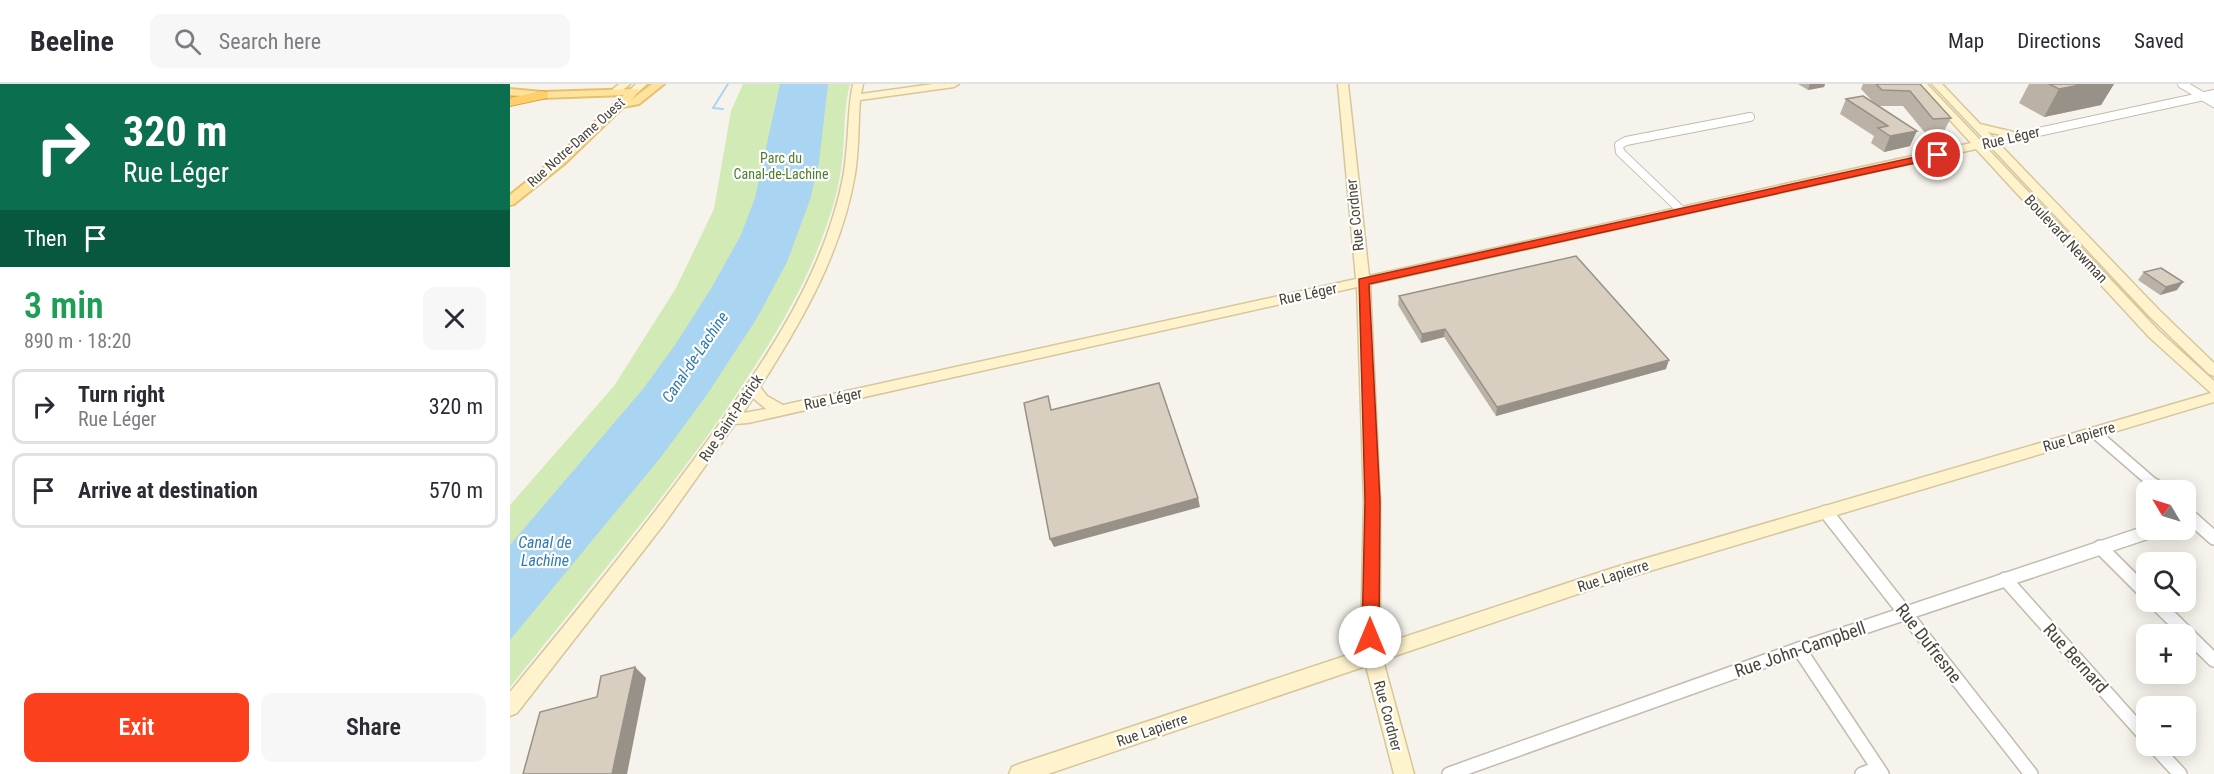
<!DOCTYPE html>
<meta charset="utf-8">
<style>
:root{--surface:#fff;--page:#f7f7f7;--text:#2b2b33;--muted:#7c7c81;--line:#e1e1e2;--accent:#fc3f1d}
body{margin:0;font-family:"Roboto Condensed",sans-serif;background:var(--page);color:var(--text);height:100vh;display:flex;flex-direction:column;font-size:22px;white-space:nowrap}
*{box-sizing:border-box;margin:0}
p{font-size:20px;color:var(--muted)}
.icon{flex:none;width:33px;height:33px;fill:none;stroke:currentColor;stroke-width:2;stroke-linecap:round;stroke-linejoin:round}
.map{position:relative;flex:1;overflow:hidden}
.drawer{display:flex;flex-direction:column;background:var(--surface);width:510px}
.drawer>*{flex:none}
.hud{background:#0b6e4f;color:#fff;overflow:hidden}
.needle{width:39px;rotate:308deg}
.tools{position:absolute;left:1626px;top:396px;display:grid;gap:12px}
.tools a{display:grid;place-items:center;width:60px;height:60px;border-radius:12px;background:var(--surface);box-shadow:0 3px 15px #0003;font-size:30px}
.pin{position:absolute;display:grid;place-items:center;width:51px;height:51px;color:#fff;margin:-26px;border:3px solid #fff;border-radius:50%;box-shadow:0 2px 6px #0007}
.me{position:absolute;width:66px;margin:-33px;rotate:0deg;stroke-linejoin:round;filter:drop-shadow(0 0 4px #0008)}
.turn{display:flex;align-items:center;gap:21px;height:126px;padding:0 24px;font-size:27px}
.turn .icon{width:78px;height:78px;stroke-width:2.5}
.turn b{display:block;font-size:42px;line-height:51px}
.then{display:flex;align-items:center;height:57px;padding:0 24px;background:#0003;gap:12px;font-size:22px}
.round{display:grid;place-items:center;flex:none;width:63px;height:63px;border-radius:12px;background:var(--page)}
.head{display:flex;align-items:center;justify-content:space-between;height:102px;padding:0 24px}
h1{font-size:36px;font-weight:600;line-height:45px;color:#1e9e55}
.primary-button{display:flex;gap:12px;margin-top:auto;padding:12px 24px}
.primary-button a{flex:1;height:69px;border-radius:12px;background:var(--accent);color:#fff;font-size:24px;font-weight:600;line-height:69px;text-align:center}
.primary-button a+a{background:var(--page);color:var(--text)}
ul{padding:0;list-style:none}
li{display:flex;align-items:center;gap:18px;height:75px;margin:0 12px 9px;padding:0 12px;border:3px solid var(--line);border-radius:12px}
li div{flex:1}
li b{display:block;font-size:22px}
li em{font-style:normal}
header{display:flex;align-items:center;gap:36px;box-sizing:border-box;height:84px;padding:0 30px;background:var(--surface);border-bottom:2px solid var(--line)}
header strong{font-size:28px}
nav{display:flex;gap:33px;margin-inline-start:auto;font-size:21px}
.search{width:420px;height:54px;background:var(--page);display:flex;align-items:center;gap:15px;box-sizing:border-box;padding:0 21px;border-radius:12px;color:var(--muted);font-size:22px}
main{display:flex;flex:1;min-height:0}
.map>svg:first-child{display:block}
</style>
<header>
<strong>Beeline</strong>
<div class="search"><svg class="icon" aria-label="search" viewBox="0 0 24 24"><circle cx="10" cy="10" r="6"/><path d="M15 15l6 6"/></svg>Search here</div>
<nav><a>Map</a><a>Directions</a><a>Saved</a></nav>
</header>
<main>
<section class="drawer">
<div class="hud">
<div class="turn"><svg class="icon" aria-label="right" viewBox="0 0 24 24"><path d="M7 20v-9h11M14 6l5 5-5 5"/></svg><div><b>320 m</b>Rue Léger</div></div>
<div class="then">Then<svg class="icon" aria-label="arrive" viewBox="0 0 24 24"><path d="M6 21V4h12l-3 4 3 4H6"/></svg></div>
</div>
<div class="head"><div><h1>3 min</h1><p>890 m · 18:20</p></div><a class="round"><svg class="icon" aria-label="close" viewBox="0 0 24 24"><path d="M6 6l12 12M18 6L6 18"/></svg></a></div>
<ul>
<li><svg class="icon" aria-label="right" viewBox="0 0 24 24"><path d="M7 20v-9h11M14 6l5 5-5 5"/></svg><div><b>Turn right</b><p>Rue Léger</p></div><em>320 m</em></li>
<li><svg class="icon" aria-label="arrive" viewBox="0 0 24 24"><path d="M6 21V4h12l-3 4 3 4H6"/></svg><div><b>Arrive at destination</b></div><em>570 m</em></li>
</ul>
<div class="primary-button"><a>Exit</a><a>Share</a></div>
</section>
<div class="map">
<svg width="1704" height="690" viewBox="0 0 1704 690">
<rect width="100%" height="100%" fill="#f6f3ec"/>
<path fill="#d2eab5" d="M233 0H340C334 23 335 44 333 68 331 93 325 119 316 143 293 211 253 271 213 330 147 424 72 513 0 603V421L104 302 166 204 204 125 221 27Z"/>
<polygon fill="#a9d4f2" points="270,0 318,0 309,78 300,116 277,178 247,234 196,312 151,373 0,556 0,461 133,305 165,261 202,203 231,151 245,114"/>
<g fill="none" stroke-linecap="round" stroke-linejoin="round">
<polyline stroke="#a9d4f2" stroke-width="2" points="213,25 203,24 218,0"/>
<g stroke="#c2bbae" stroke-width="10">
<g id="street-far2">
<polyline points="1672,0 1704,19"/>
<polyline points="1482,58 1704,10"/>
<polyline points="1172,127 1110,68 1109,61 1116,57 1240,33"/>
</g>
</g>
<g stroke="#c2bbae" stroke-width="13">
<polyline id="street-far1" points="1585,349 1646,402"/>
</g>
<g stroke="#c2bbae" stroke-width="16">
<g id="street">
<polyline points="1644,401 1650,406"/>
<polyline points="1316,428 1521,690"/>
<polyline points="1676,429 1704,454"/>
<polyline points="1590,463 1636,509"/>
<polyline points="1495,495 1636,653"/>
<polyline points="1645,518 1704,576"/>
<polyline points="1289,565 1372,690"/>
<polyline points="1644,662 1670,690"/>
<polyline points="939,690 1289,565 1644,446"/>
<polyline points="1352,690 1368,684"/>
</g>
</g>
<g stroke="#d6c79b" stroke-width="3">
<g id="secondary">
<polygon points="109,0 120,0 109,9 103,9 103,5"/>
<polygon points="126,0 137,0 127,9 121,9 119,7"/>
<path d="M343 0H353L351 10 423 0H449L444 3 350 16C348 41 349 65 345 90 332 168 292 237 250 303L257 312 273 321 846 195 828 0H838L859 192 1461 59 1407 0H1417L1471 57 1475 56 1422 0H1432L1470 40 1512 50V54L1508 55 1478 48 1649 226 1704 279V292L1699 290 1639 232 1480 62 1476 63 1649 247 1704 297V318L1103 498 873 576 904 690H884L856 582 538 690H499L502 683 509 680 853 566 851 556 854 417 847 203 238 339 225 340 154 440 7 629 0 632V608C74 518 148 428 215 332 255 276 294 216 317 151 326 125 334 98 336 71 339 47 338 23 343 0ZM1466 65 1639 253 1701 309 1103 484 870 561V417L860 200ZM243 314 256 325 233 329Z"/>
</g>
</g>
<g stroke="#e6c16a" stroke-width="4">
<polygon id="primary" points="142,0 154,0 129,20 113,23 54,80 4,120 0,121 0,111 46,74 114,11 32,14 0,11 0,5 32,8 128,5 129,7 121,16"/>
</g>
<g stroke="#e0a43c" stroke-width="2">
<polygon id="highway" points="32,7 37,8 38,11 37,14 0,22 0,14"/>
</g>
<use href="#street-far2" stroke="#fff" stroke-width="8"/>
<use href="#street-far1" stroke="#fff" stroke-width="10"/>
<use href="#street" stroke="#fff" stroke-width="13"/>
<use href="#secondary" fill="#fff3cd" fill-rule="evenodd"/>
<use href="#primary" fill="#ffe39c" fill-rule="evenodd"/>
<use href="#highway" fill="#ffcf6e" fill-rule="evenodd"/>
</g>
<g fill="#bab2a6">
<polygon points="1288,0 1315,0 1314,3 1298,6"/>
<polygon points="1353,0 1410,0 1441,34 1433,49 1416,50 1393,22 1368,22 1400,62 1374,68 1361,59 1364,52 1330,30 1336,15 1364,19 1351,5"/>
<polygon points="1519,0 1604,0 1591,21 1534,33 1509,19"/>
<polygon points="1634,188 1667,206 1650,211 1628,196"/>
<polygon points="889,212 1156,285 986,332 934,253 911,259 888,221"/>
</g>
<g fill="#979187">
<polygon points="1300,0 1315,0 1314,3 1298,6"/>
<polygon points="1575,0 1604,0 1591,21 1534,33 1549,5"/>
<polygon points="1407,47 1400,62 1374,68 1380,52"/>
<polygon points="1673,198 1667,206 1650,211 1656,203"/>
<polygon points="935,245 934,253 911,259 912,250"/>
<polygon points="1159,276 1156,285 986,332 987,323"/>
<polygon points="688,414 690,423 544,463 540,455"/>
<polygon points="125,583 136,594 117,690 102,690"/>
</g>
<g fill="#d8cfc1" stroke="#979187" stroke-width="1.5">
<polygon points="1366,0 1410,0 1441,34 1423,35 1400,7 1372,6"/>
<polygon points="1539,0 1575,0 1549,5"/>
<polygon points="1353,12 1407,47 1380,52 1368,44 1378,42 1336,15"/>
<polygon points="1066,172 1159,276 987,323 935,245 912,250 889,212"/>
<polygon points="1651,184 1673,198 1656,203 1634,188"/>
<polygon points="649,299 688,414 540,455 514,319 538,312 541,326"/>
<polygon points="125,583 102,690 13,690 30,628 87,613 91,592"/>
</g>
<polygon fill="#fc3f1d" stroke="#a42913" stroke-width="1.5" points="1428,68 1433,71 1432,73 859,200 870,417 869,553 866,558 860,560 854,558 852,553 855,417 849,195"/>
<g text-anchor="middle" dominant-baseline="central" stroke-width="4.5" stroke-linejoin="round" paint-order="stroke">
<g font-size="14" fill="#4b4439" stroke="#fff">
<text transform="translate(66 58) rotate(-42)">Rue Notre-Dame Ouest</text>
</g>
<g font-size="14" fill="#4a7f2a" stroke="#fff">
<text x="271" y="74">Parc du<tspan x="271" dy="16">Canal-de-Lachine</tspan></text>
</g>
<g font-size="15" fill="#4b4439" stroke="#fff">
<text transform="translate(1501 54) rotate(-13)">Rue Léger</text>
<text transform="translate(845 131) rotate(-96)">Rue Cordner</text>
<text transform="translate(1556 155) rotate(47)">Boulevard Newman</text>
<text transform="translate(798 210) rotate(-12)">Rue Léger</text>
<text transform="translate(323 315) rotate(-12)">Rue Léger</text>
<text transform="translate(221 334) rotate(-56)">Rue Saint-Patrick</text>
<text transform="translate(1569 353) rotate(-16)">Rue Lapierre</text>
<text transform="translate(1103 492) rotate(-18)">Rue Lapierre</text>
<text transform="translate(878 632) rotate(75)">Rue Cordner</text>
<text transform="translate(642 646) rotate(-19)">Rue Lapierre</text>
</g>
<g font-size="16" font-style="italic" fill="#2e7ab2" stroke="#fff">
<text transform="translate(185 273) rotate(-56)">Canal-de-Lachine</text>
<text x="35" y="458">Canal de<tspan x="35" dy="18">Lachine</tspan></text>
</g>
<g font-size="18" fill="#4b4439" stroke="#fff">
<text transform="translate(1419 559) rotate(52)">Rue Dufresne</text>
<text transform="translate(1290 565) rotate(-19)">Rue John-Campbell</text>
<text transform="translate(1566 574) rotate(48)">Rue Bernard</text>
</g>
</g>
</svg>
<div class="tools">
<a><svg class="needle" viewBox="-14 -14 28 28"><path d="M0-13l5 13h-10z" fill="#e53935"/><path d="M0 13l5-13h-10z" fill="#7c7c81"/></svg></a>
<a><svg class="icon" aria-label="search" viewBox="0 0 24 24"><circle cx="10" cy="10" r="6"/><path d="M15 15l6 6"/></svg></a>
<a>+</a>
<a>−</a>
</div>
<div class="pin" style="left:1428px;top:71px;background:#d93025"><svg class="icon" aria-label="arrive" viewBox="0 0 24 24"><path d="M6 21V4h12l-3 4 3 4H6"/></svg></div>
<svg class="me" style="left:860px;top:553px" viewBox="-20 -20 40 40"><circle r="19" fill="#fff"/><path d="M0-13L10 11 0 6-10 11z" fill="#fc3f1d"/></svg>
</div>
</main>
